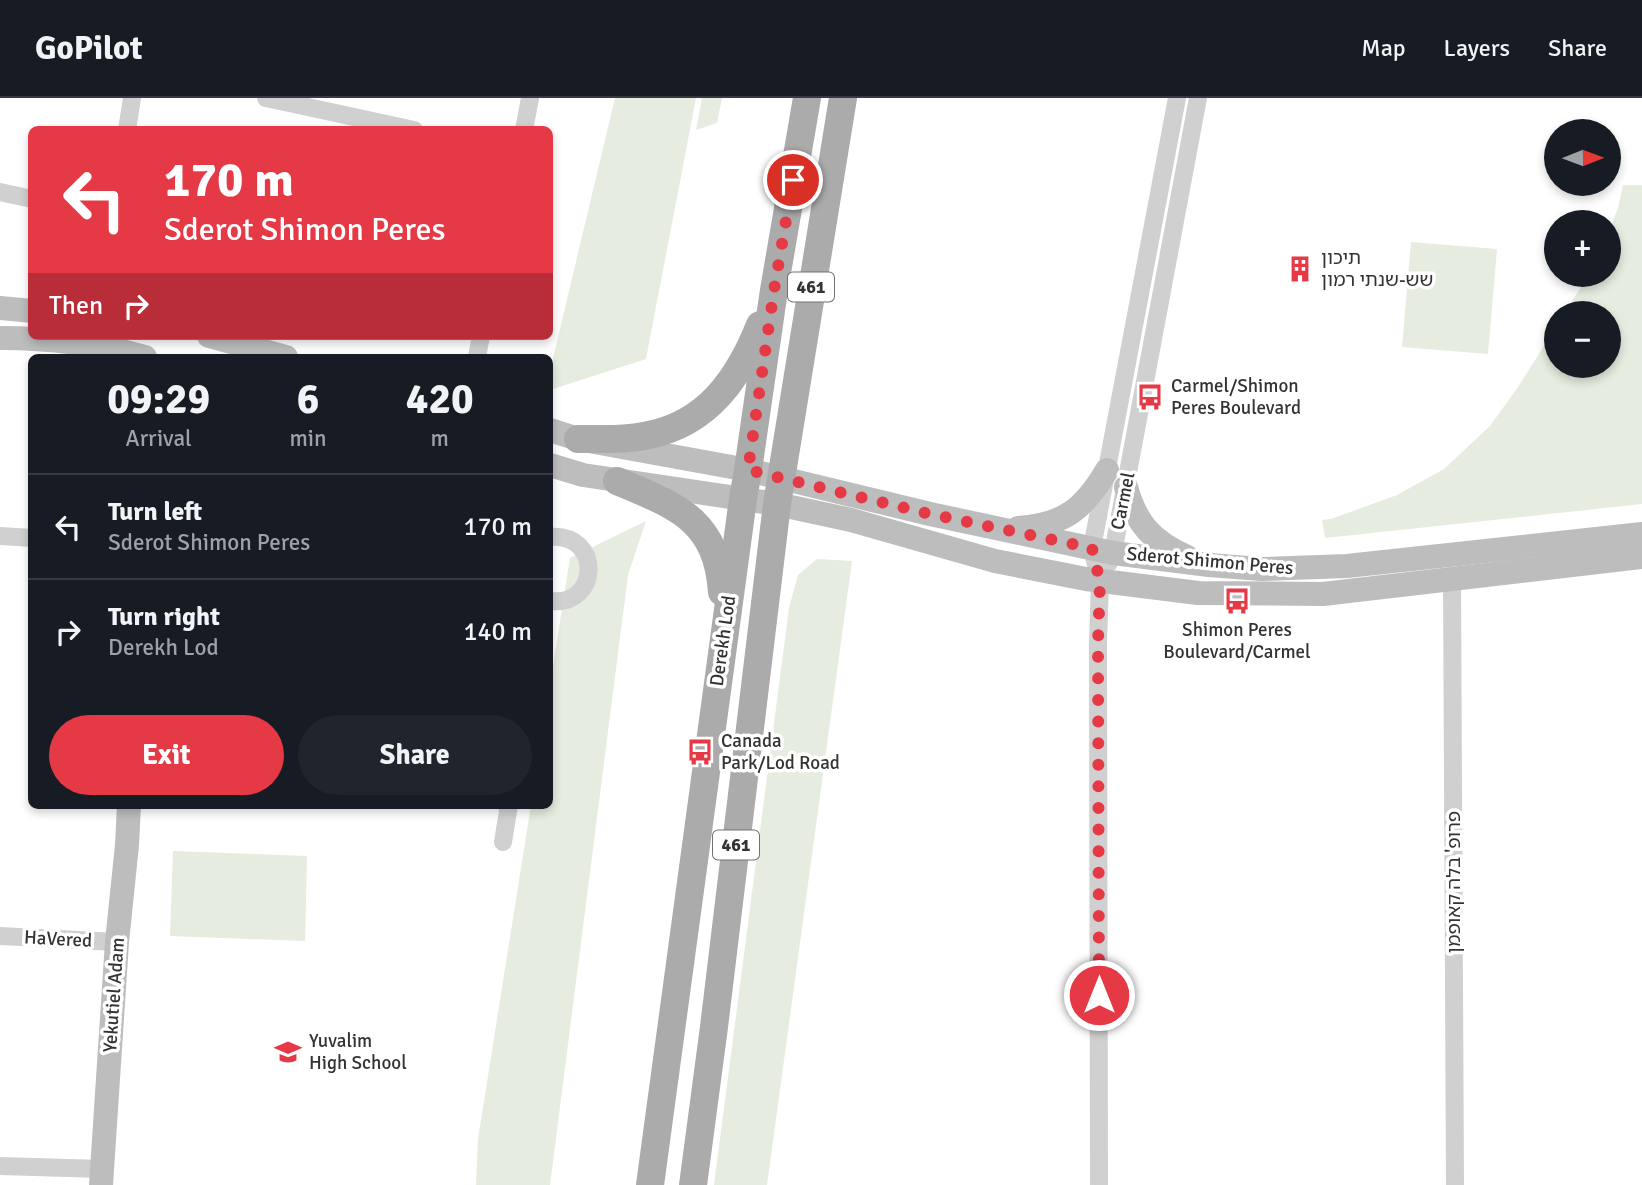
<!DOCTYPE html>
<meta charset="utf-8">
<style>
:root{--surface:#171b24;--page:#20242c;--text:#f1f3f6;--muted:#9ea1a6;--line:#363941;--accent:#e63946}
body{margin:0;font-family:Signika,"Noto Sans Hebrew",sans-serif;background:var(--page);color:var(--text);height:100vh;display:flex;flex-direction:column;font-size:26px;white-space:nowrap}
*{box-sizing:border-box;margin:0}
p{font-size:23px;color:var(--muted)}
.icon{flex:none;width:38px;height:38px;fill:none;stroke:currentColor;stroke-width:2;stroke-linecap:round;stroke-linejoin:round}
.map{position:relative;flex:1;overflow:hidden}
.side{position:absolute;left:28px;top:256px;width:525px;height:455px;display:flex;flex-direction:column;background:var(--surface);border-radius:10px;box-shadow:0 4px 10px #0003}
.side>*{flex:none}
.guide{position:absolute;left:28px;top:28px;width:525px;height:214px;border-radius:10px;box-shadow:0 4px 10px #0003;background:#e63946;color:#fff;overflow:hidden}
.needle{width:46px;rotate:89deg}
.tools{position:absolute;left:1544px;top:21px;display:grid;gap:14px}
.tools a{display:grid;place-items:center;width:77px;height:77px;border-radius:50%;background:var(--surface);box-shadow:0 4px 10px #0003;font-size:35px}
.pin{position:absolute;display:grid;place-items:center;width:60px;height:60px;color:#fff;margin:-30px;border:4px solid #fff;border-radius:50%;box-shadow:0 2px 7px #0007}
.me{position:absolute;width:77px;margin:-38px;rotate:0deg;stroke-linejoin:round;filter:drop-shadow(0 0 5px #0008)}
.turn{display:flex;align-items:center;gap:24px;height:147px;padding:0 21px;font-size:32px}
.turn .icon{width:91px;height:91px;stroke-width:2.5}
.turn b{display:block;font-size:49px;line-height:60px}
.then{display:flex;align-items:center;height:66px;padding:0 21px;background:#0003;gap:14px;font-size:26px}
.eta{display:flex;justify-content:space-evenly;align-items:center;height:119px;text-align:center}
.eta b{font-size:42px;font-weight:800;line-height:49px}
.primary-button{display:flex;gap:14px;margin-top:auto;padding:14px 21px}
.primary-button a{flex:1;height:80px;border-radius:42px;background:var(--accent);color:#fff;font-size:28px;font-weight:800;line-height:80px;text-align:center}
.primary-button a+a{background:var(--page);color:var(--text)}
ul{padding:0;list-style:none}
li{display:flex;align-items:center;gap:21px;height:105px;padding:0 21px;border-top:2px solid var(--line)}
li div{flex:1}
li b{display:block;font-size:26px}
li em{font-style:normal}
header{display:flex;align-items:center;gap:42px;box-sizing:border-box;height:98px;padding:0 35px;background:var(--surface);border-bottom:2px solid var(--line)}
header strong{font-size:33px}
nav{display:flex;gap:38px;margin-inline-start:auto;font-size:24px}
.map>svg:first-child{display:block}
</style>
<header>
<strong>GoPilot</strong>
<nav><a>Map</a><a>Layers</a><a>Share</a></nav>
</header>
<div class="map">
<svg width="1642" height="1087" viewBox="0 0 1642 1087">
<rect width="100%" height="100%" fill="#fff"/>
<g fill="#e6ecdf">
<polygon points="615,0 696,0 646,261 550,292 550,273"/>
<polygon points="702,0 722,0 717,25 696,32"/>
<polygon points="1623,87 1642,87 1642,406 1325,440 1322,422 1331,421 1397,397 1444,371 1490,328 1518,289 1556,229 1556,268 1608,268 1608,215 1564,215 1589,177 1608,177 1608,136 1618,110"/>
<polygon points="1411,144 1497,151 1488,256 1402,249"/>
<polygon points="646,423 628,477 550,1087 476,1087 478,1041 531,707 550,707 550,588 570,460"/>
<polygon points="817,461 852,463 767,1087 714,1087 789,510 798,477"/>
<polygon points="173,753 307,758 305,843 170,838"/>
</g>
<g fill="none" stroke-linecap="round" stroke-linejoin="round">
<g stroke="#d0d0d0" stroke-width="18">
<polyline points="266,0 414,32"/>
<polyline points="127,32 132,0"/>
<polyline points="524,32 530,0"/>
<polyline points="0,94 32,101"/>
<polyline points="477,259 481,238"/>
<polyline points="0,438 32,440"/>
<path d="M550 439C603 435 600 509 550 503"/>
<polyline points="1109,465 1113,455 1198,0"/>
<polyline points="1452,481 1455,1087"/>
<polyline points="503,744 509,707"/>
<polyline points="0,838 117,844"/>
<polyline points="0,1068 102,1071"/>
<polyline points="1099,1087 1098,545 1100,484 1092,450 1177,0"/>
</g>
<g stroke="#bdbdbd" stroke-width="24">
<polyline points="0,210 32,213"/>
<polyline points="209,238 286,259"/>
<path d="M0 240C49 240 98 246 145 259"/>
<polyline points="550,332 578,341 748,372 930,416 1113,455 1209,467 1262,471 1347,468 1642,436"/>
<polyline points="550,367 583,377 777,406 851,422 995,463 1086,481 1198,495 1323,496 1642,459"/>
<path d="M1126 389C1136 426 1152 443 1187 459"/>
<path d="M1018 430C1064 427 1084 411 1107 372"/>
<polyline points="101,1087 117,844 127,747 129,707"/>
</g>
<g stroke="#ababab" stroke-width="28">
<path d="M578 341C602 341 626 342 649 337 708 325 739 280 760 227"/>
<path d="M617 383C676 408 717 421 722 494"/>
<polyline points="650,1087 743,401 748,372 774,192 807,0"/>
<polyline points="693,1087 714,929 777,406 843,0"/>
</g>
</g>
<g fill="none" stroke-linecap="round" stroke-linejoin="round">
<polyline stroke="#e63946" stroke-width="12" stroke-dasharray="0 21.6" points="793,82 774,192 748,372 930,416 1092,450 1100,484 1098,545 1099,897"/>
</g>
<defs>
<g id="building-bare" transform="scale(2.1)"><path d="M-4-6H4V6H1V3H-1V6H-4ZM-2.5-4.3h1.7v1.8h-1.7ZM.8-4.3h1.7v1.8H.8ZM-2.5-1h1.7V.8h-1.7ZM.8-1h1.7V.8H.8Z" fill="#e63946" stroke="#fff" stroke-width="2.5" paint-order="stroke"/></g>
<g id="bus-bare" transform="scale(2.1)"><path d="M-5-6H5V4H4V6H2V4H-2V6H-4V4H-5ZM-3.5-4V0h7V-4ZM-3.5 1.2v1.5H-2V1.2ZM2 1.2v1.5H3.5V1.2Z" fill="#e63946" stroke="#fff" stroke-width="2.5" paint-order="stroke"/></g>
<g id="school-bare" transform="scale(2.1)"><path d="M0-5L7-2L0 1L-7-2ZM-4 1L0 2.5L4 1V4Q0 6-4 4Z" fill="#e63946" stroke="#fff" stroke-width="2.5" paint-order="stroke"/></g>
</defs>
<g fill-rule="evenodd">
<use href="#building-bare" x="1300" y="171"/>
<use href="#bus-bare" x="1150" y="299"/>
<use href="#bus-bare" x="1237" y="503"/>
<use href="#bus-bare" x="700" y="654"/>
<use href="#school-bare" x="288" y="954"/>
</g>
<g text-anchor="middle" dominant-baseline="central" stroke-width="7" stroke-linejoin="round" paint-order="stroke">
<g fill="#fff" stroke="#707070" stroke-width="2">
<rect x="788" y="174.5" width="46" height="29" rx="5"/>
<rect x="713" y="732.5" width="46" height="29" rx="5"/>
</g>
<g font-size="18" font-weight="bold" fill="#333">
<text x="811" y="189">461</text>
<text x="736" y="747">461</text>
</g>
<g font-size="19" fill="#333" stroke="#fff" text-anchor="start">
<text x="1321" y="160">תיכון<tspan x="1321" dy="22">שש-שנתי רמון</tspan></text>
<text x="1171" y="288">Carmel/Shimon<tspan x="1171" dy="22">Peres Boulevard</tspan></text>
<text x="1237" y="532" text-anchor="middle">Shimon Peres<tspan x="1237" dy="22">Boulevard/Carmel</tspan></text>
<text x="721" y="643">Canada<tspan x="721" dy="22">Park/Lod Road</tspan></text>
<text x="309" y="943">Yuvalim<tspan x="309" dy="22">High School</tspan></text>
</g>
<g font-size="19" fill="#333" stroke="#fff">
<text transform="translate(1123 403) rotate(-79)">Carmel</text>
<text transform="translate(1210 463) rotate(5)">Sderot Shimon Peres</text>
<text transform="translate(723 543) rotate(-82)">Derekh Lod</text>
<text transform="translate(1454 784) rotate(-90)">פרופ' בלה קאופמן</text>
<text transform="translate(58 841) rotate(3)">HaVered</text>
<text transform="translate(114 897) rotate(-86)">Yekutiel Adam</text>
</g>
</g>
</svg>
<div class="tools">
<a><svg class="needle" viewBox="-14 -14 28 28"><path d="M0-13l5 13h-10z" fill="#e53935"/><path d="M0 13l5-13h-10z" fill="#9ea1a6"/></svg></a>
<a>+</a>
<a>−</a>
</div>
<div class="pin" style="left:793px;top:82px;background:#d93025"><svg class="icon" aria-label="arrive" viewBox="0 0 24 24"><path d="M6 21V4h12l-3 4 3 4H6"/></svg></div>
<svg class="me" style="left:1099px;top:897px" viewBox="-20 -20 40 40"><circle r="17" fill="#e63946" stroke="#fff" stroke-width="3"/><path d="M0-11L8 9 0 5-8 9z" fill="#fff"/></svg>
<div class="guide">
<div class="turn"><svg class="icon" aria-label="left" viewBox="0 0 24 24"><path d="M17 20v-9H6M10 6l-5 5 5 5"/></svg><div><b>170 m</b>Sderot Shimon Peres</div></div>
<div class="then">Then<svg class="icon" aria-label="right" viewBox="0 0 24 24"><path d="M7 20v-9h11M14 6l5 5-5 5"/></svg></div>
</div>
<section class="side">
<div class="eta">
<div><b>09:29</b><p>Arrival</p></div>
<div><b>6</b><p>min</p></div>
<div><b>420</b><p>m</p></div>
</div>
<ul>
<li><svg class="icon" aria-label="left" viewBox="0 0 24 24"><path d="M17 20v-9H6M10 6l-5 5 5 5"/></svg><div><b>Turn left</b><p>Sderot Shimon Peres</p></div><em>170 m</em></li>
<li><svg class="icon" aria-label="right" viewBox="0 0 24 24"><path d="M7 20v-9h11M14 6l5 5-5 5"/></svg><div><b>Turn right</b><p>Derekh Lod</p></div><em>140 m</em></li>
</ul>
<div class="primary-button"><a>Exit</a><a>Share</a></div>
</section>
</div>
